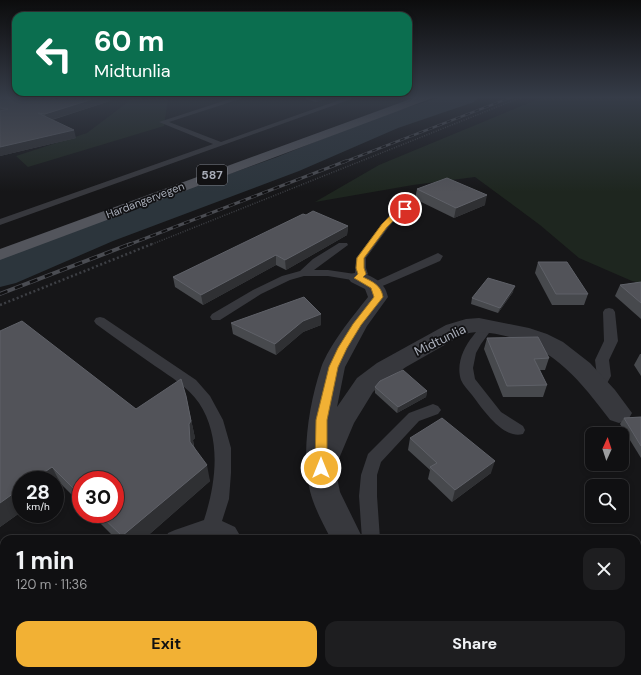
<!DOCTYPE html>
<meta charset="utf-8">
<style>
:root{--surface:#101012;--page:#1e1e20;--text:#f1f3f6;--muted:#9c9d9f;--line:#303032;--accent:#f2b134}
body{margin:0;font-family:"DM Sans",sans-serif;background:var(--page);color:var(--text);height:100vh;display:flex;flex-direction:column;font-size:15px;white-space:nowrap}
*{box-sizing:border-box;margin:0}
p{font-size:13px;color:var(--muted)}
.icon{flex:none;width:22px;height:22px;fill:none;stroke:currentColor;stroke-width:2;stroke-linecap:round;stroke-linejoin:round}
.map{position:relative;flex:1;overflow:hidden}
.sheet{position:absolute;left:0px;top:535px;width:641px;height:140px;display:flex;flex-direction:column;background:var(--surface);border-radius:12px 12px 0 0;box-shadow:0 2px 6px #0003,0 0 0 1px var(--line)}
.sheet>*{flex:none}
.top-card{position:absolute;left:12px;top:12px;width:400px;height:84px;border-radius:12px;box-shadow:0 2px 6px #0003,0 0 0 1px var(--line);background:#0b6e4f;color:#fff;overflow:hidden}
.needle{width:26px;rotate:3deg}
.fabs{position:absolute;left:585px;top:427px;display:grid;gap:8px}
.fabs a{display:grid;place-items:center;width:44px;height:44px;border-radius:8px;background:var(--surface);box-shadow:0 2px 6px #0003,0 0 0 1px var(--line);font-size:20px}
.speed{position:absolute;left:12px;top:471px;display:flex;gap:8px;font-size:20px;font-weight:700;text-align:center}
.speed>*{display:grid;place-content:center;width:52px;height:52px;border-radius:50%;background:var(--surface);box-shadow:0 2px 6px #0003,0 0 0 1px var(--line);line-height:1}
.speed small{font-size:10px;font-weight:400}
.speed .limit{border:6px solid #d22;background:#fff;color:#111}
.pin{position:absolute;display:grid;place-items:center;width:34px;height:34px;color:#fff;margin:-17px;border:2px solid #fff;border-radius:50%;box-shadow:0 1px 4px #0007}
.me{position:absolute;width:44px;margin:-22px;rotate:0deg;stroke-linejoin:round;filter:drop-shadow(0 0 3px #0008)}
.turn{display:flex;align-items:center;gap:14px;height:84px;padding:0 16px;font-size:18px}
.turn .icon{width:52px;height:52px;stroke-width:2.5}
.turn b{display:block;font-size:28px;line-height:34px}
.round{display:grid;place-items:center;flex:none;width:42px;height:42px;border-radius:12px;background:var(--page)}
.summary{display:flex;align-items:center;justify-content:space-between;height:68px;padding:0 16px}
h1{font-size:24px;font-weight:700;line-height:30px}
.cta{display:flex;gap:8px;margin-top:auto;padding:8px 16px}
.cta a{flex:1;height:46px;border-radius:12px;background:var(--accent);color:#111;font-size:16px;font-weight:700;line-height:46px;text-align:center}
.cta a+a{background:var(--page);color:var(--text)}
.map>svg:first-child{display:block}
</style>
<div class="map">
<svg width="641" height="675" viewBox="0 0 641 675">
<rect width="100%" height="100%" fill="#161618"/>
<g fill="#1e261f">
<polygon points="131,97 171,97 168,99 164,126 28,167 16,156 87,133 128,102"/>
<polygon points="543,97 641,97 641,283 632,281 579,258 540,225 475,177 413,185 315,202 379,165"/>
<polygon points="641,572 641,623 637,623 637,575"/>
</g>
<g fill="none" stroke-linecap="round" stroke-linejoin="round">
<polygon fill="#2c353c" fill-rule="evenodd" points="441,97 478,97 474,102 398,128 299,171 113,241 16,283 0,287 0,259 85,225 277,157 380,116"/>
<polyline stroke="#3d3f44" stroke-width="1.5" stroke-dasharray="1 1.5" stroke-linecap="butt" points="150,245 522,97"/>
<polyline stroke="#3d3f44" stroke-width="2.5" stroke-dasharray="2 2.5" stroke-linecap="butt" points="0,305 152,244"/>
<g fill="#37383d" fill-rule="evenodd">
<polygon points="236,97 246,97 169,122 221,142 348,97 357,97 0,225 0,219 213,144 159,122"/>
<polygon points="417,201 420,202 422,204 420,206 399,215 388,228 366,258 366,268 368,274 362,280 358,281 328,276 304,276 290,280 261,294 220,320 212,320 210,317 212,314 253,290 282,276 300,271 313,259 339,243 347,243 348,245 314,270 328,270 355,274 356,258 382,224 393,211"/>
<polygon points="438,253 443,256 440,261 378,288 370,288 368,286 370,284"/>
<polygon points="609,308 613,309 615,312 618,341 609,360 611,376 605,387 596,389 591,388 589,384 597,376 595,360 604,341 603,312 605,309"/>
<path d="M100 317 104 318 196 380 210 396 223 420 231 448V473L229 499 222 521 235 527 242 539H222L215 537 196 539H166L168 533 175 530 204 520C216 483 222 438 199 403 188 387 171 377 155 366 135 352 115 338 96 324L94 321 96 318Z"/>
<path d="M488 322 492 323 494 326 481 344 476 353 473 368 475 379 501 412 523 426 525 430 523 434C503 440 482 408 472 395 468 390 463 385 461 380 456 365 463 348 473 336 477 331 481 324 488 322Z"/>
<polygon points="433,404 438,406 441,410 438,414 419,421 381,462 377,475 377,496 380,539 362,539 359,496 361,475 368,454 409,413"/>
<polygon points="4,664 4,671 24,671 23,675 0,675 0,667"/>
<rect x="257" y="671" width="22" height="4"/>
</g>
<g fill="#37383d" fill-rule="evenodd">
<path d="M358 272C372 276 385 281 388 297L367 326 345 367 337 407 357 378 377 363 446 325 466 319 479 318 529 328 547 334 563 342 590 363 615 390 632 413 628 420 619 423 610 420C579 379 553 346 501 335 487 332 475 330 462 335L406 367 381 384 373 392 354 423 335 468 340 492 363 539H331C323 524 314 507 310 491 301 454 309 404 321 368 329 345 353 316 368 297L365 289 351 282 348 278 351 274Z"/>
<rect x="370" y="671" width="38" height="4"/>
</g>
<polygon fill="#53555c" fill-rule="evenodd" points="416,97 431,97 430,99 0,260 0,249"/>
<g stroke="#4a4c52" stroke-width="2.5">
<polyline id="rail-far2" points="344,162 512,97"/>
</g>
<g stroke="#4a4c52" stroke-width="3">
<polyline id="rail-far1" points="128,245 346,161"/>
</g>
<g stroke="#4a4c52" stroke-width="4">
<polyline id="rail" points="0,294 130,244"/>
</g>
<use href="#rail-far2" stroke="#111113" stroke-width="1.5" stroke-dasharray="5" stroke-linecap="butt"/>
<use href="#rail-far1" stroke="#111113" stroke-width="2" stroke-dasharray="6" stroke-linecap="butt"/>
<use href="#rail" stroke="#111113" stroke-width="2.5" stroke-dasharray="8" stroke-linecap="butt"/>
</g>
<g fill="#47494d">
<polygon points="0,97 52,98 57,100 61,97 109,97 110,101 52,120 76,138 0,156"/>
<polygon points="300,97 331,97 316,102"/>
<polygon points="417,189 485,205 454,218 415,199"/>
<polygon points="306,215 348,226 347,235 286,270 276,265 203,305 175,287 173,277"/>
<polygon points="538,262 588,294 584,305 552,305 535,273"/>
<polygon points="641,282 641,319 615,296 620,285"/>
<polygon points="513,292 498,313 471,304 472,298"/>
<polygon points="231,323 321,325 303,332 276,355 233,334"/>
<polygon points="0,331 136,409 186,396 195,438 193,440 194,446 210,481 144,539 116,539 91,514 115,514 81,480 81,504 61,484 55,488 55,480 21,480 21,512 0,527"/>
<polygon points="487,338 549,358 545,370 540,370 547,385 543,397 503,397 484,349"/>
<polygon points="640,354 641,354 641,376 634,365"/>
<polygon points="375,387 427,391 426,397 397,413 375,393"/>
<polygon points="641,417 641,458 620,424 624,418"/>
<polygon points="410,438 491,473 452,502 428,479 430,470 408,450"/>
</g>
<g fill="#2f3033">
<polygon points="99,97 109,97 110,101 47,121 45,114"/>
<polygon points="316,97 331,97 316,102"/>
<polygon points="74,130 76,138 0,156 0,147"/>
<polygon points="487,195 485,205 454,218 456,208"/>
<polygon points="348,226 347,235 286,270 285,260"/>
<polygon points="276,255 276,265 203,305 201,295"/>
<polygon points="515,286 513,292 498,313 500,308"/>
<polygon points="321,314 321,325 303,332 276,355 275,344 303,321"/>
<polygon points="427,391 426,397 397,413 398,407"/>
<polygon points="186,396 195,438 193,440 194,458 190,442 189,424"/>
<polygon points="495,461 491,473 452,502 455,490"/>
<polygon points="207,465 210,481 144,539 123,539 122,536"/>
<polygon points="52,467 61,484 55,488 55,480 33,480"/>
<polygon points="21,488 21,512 0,527 0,503"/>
<polygon points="185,671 202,671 198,675 181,675"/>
</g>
<g fill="#525359" stroke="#5f6168">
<polygon points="0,97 51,97 52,98 57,100 61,97 99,97 45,114 38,113 74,130 0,147 0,111 8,109 0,108"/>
<polygon points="447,178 487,195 456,208 417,189"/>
<polygon points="313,211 348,226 285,260 276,255 201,295 173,277 303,214 306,215"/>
<polygon points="538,262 567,262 588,294 556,294"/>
<polygon points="488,278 515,286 500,308 472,298"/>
<polygon points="641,282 641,303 620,285"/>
<polygon points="304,297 321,314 303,321 275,344 231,323"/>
<polygon points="22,321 136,409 181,379 186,396 191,421 189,424 190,442 207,465 122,536 99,514 115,514 115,480 81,480 81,496 52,467 33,480 21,480 21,488 0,503 0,331"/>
<polygon points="538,337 549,358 534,359 547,385 507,386 487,338"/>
<polygon points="403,370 427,391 398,407 375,387 380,381"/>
<polygon points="641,417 641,446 624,418"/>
<polygon points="442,418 495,461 455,490 430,467 437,463 410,438"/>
<polygon points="71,671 185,671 181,675 67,675"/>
</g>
<linearGradient id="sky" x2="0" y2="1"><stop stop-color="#0c0c0d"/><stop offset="0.51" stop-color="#363c48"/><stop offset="1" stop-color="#363c48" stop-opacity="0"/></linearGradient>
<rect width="641" height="192" fill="url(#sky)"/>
<path fill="#f2b134" stroke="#9d7322" d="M402 207 408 209 399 215 387 227 364 258V268L366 274 363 277C373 282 381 285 383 297L361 325 347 348 338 367 327 420V468L325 471 321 473 317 471 315 468 316 420 329 367 338 348 353 324 374 297 371 288 354 278 358 274 356 268 357 258 382 224 394 212Z"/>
<g text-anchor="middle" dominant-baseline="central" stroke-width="3.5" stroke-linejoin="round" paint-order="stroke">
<g font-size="11" fill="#a8adb8" stroke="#111113">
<text transform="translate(145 200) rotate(-21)">Hardangervegen</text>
</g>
<rect fill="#111113" stroke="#7b7e86" stroke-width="1" x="197" y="165" width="30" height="20" rx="3"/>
<g font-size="12" font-weight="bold" fill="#a8adb8">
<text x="212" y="175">587</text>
</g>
<g font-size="13" fill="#a8adb8" stroke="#111113">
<text transform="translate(440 340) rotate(-26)">Midtunlia</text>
</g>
</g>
</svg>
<div class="fabs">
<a><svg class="needle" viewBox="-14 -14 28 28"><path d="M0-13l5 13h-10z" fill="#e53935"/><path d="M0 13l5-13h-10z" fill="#9c9d9f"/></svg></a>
<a><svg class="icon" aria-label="search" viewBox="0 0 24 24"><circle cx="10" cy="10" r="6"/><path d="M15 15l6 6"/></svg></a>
</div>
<div class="speed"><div>28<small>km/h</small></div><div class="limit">30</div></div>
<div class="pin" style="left:405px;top:209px;background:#d93025"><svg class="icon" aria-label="arrive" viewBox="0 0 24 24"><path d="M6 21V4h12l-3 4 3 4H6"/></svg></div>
<svg class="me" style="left:321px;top:468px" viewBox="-20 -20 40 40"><circle r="17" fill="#f2b134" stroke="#fff" stroke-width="3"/><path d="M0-11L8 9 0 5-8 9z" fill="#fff"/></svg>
<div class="top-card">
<div class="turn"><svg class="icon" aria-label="left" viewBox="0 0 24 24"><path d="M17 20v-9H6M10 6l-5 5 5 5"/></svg><div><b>60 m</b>Midtunlia</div></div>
</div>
<section class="sheet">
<div class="summary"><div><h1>1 min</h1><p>120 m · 11:36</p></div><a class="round"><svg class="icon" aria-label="close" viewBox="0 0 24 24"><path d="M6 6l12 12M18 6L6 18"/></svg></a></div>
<div class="cta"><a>Exit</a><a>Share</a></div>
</section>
</div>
